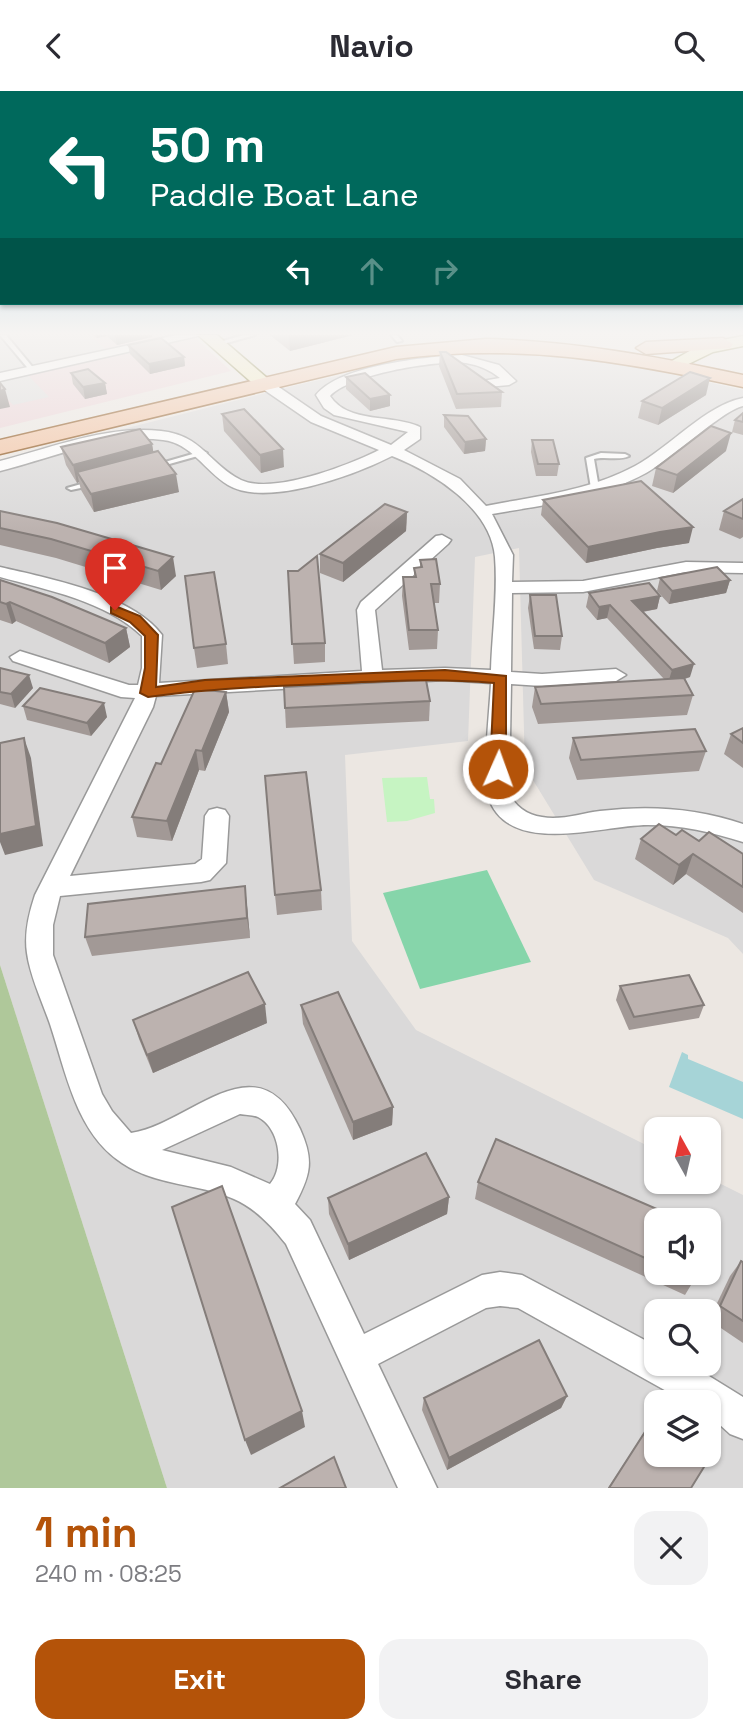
<!DOCTYPE html>
<meta charset="utf-8">
<style>
:root{--surface:#fff;--page:#f2f2f3;--text:#2b2b33;--muted:#7c7c81;--accent:#b45309}
body{margin:0;font-family:"Space Grotesk",sans-serif;background:var(--page);color:var(--text);height:100vh;display:flex;flex-direction:column;font-size:26px;white-space:nowrap}
*{box-sizing:border-box;margin:0}
p{font-size:23px;color:var(--muted)}
.icon{flex:none;width:38px;height:38px;fill:none;stroke:currentColor;stroke-width:2;stroke-linecap:round;stroke-linejoin:round}
.map{position:relative;height:1397px;overflow:hidden}
.panel{display:flex;flex-direction:column;background:var(--surface);flex:1}
.panel>*{flex:none}
.guide{position:absolute;left:0px;top:0px;width:744px;height:214px;box-shadow:0 2px 5px #0004;background:#00695c;color:#fff;overflow:hidden}
.needle{width:46px;rotate:352deg}
.fabs{position:absolute;left:644px;top:1026px;display:grid;gap:14px}
.fabs a{display:grid;place-items:center;width:77px;height:77px;border-radius:14px;background:var(--surface);box-shadow:0 2px 5px #0004;font-size:35px}
.pin{position:absolute;display:grid;place-items:center;width:60px;height:60px;color:#fff;margin:-72px -30px;border-radius:50% 50% 50% 0;rotate:-45deg;box-shadow:0 0 7px #0007}
.pin .icon{rotate:45deg}
.me{position:absolute;width:77px;margin:-38px;rotate:2deg;stroke-linejoin:round;filter:drop-shadow(0 0 5px #0008)}
.turn{display:flex;align-items:center;gap:24px;height:147px;padding:0 35px;font-size:32px}
.turn .icon{width:91px;height:91px;stroke-width:2.5}
.turn b{display:block;font-size:49px;line-height:60px}
.lanes{display:flex;align-items:center;height:66px;padding:0 35px;background:#0003;justify-content:center;gap:35px;direction:ltr}
.lanes .off{opacity:.35}
.round{display:grid;place-items:center;flex:none;width:74px;height:74px;border-radius:21px;background:var(--page)}
.headline{display:flex;align-items:center;justify-content:space-between;height:119px;padding:0 35px}
h1{font-size:42px;font-weight:700;line-height:52px;color:var(--accent)}
.cta{display:flex;gap:14px;margin-top:auto;padding:14px 35px}
.cta a{flex:1;height:80px;border-radius:21px;background:var(--accent);color:#fff;font-size:28px;font-weight:700;line-height:80px;text-align:center}
.cta a+a{background:var(--page);color:var(--text)}
header{display:flex;justify-content:space-between;align-items:center;height:91px;padding:0 35px;background:var(--surface);font-size:32px;font-weight:700}
.map>svg:first-child{display:block}
</style>
<header><svg class="icon" aria-label="back" viewBox="0 0 24 24"><path d="M15 5l-7 7 7 7"/></svg>Navio<svg class="icon" aria-label="search" viewBox="0 0 24 24"><circle cx="10" cy="10" r="6"/><path d="M15 15l6 6"/></svg></header>
<div class="map">
<svg width="743" height="1397" viewBox="0 0 743 1397">
<rect width="100%" height="100%" fill="#ece7e2"/>
<path fill="#dad9d9" fill-rule="evenodd" d="M452 260H532L647 278 743 299V863L728 847 594 789 525 676 519 457 475 466 468 650 345 664 352 850 416 939 656 1059V1090H709V1087L743 1104V1397H167L0 874V369L302 293ZM656 1129H709V1181H656ZM656 1220H709V1272H656ZM656 1311H709V1363H656Z"/>
<polygon fill="#ecd2d6" points="0,244 192,244 231,280 0,337"/>
<polygon fill="#afc89a" points="0,874 167,1397 0,1397"/>
<polygon fill="#c6f4c2" points="427,686 430,708 434,708 435,722 407,730 387,731 382,687"/>
<polygon fill="#86d5aa" points="487,779 531,871 420,898 383,802"/>
<polygon fill="#dcdcdc" points="0,244 90,244 106,259 20,276 49,306 13,314 0,300"/>
<polygon fill="#a6d4d7" points="682,961 688,964 688,968 743,991 743,1028 669,996"/>
<g fill="none" stroke-linecap="round" stroke-linejoin="round">
<g stroke="#999" stroke-width="4">
<g id="lane">
<polygon points="0,244 6,244 35,279 35,281 31,281"/>
<polygon points="243,244 255,244 216,255 213,253"/>
<polygon points="391,244 397,244 402,250 397,251"/>
<polygon points="203,360 207,362 205,363 155,377 151,375"/>
<path d="M601 362 625 363 629 365C619 370 605 365 594 368L599 397 595 399 591 397 586 367Z"/>
<polygon points="92,390 96,392 95,394 71,399 67,397"/>
</g>
</g>
<g stroke="#999" stroke-width="3">
<g id="street">
<polygon points="176,244 202,244 0,290 0,282"/>
<path d="M462 264 499 274 516 290 509 294 476 297V291L500 287C490 279 478 274 466 272 436 269 351 283 330 305 348 333 393 323 420 336V348L404 359 460 388 486 415C536 405 589 400 635 375 670 356 706 314 743 307V315C723 319 670 369 646 382 599 408 544 414 492 423L513 464 512 491 583 490 686 471 743 472V482L686 481 583 501 512 502 511 581 542 583 616 578 626 584 616 590 542 595 511 593 509 701C514 715 527 724 542 726 560 730 582 722 600 720 649 714 696 717 743 733V751C711 741 682 734 648 734 602 734 507 767 488 705 482 686 490 616 491 592L445 589 156 605 153 616 70 785 195 773 202 768 205 725 209 719 217 717 225 719 229 725 226 772 210 789 201 791 60 805 53 834V864L102 1003 112 1020 131 1042C191 1033 257 946 300 1038 314 1069 311 1083 295 1113L310 1129 364 1243 482 1184 500 1181 522 1184 656 1255V1272H688L743 1306V1348L730 1343 709 1324V1311H686L518 1217 500 1215 486 1217 378 1273 437 1397H398L286 1153C272 1135 255 1117 234 1108 198 1092 156 1095 122 1072 76 1042 66 981 50 933 42 910 30 885 27 862 24 842 29 822 35 804L135 607 121 606 13 570 10 566 20 560 129 594H138L142 577V545C106 510 47 499 0 486V476C47 487 132 503 162 544L159 592 362 580 357 519 361 511 436 445 442 444 451 449 448 453 375 519 382 579 445 577 491 579C492 543 498 503 495 466 491 417 433 381 392 365 355 384 266 417 228 394 205 380 191 352 163 349 108 342 52 367 0 380V370C51 357 107 334 161 340 202 344 210 374 241 389 273 404 349 374 379 359L311 331 260 296V290H270L321 325 391 354 408 341 334 324 324 317 316 304C340 274 425 266 462 264ZM240 1023C245 1024 253 1024 258 1026 280 1037 285 1076 270 1093L231 1076 162 1059Z"/>
</g>
</g>
<g stroke="#68630e" stroke-width="3">
<g id="secondary">
<polygon points="198,244 217,244 274,293 265,299 258,297"/>
<polygon points="743,245 743,255 713,261 672,281 663,275 702,253"/>
</g>
</g>
<g stroke="#874a0c" stroke-width="3">
<g id="primary">
<polygon points="723,247 733,253 730,257 646,263 636,257 646,251"/>
<path d="M486 248C574 250 658 266 743 284V296C621 270 521 252 396 268L0 363V349L396 256Z"/>
</g>
</g>
<use href="#lane" fill="#fff" fill-rule="evenodd"/>
<use href="#street" fill="#fff" fill-rule="evenodd"/>
<use href="#secondary" fill="#f3edb9" fill-rule="evenodd"/>
<use href="#primary" fill="#f3c2a0" fill-rule="evenodd"/>
</g>
<g fill="#a29996">
<polygon points="94,244 152,244 152,246 117,254 107,245 97,247"/>
<polygon points="270,244 353,244 290,260"/>
<polygon points="128,254 184,266 185,275 150,283 130,263"/>
<polygon points="440,261 502,301 501,316 456,318 439,275"/>
<polygon points="71,282 105,292 107,303 85,308 73,293"/>
<polygon points="346,286 390,315 370,320 346,298"/>
<polygon points="706,304 658,334 638,327 642,310"/>
<polygon points="743,322 743,344 732,341 735,329"/>
<polygon points="222,323 284,376 261,382 224,340"/>
<polygon points="444,324 486,348 485,360 464,363 444,336"/>
<polygon points="532,349 559,373 557,385 536,385 531,361"/>
<polygon points="152,353 153,361 179,401 94,421 81,399 79,391 77,392 66,374 61,356"/>
<polygon points="726,360 673,402 652,395 656,377"/>
<polygon points="743,408 743,446 740,448 719,439 724,420"/>
<polygon points="543,409 689,452 657,457 586,472 541,424"/>
<polygon points="0,420 176,485 161,499 56,467 0,454"/>
<polygon points="407,421 406,440 343,491 320,482 320,463"/>
<polygon points="420,469 440,493 439,512 434,512 438,539 437,558 409,559 402,505 403,486 414,486 414,477 420,477"/>
<polygon points="288,480 298,480 325,552 325,571 294,573"/>
<polygon points="660,487 730,489 726,502 669,513 657,500"/>
<polygon points="0,489 126,537 130,556 109,572 16,530 12,533 0,529"/>
<polygon points="589,502 660,505 657,518 643,521 690,586 685,588 693,604 687,624 538,633 532,616 535,596 664,588 607,527 597,529 586,516"/>
<polygon points="530,504 562,545 560,559 534,558 528,517"/>
<polygon points="226,553 228,573 197,577 194,557"/>
<polygon points="0,577 33,597 15,617 0,613"/>
<polygon points="226,601 229,621 205,680 199,679 172,750 137,746 132,726 161,673"/>
<polygon points="430,610 429,630 286,637 285,617"/>
<polygon points="23,615 107,626 91,645 27,629"/>
<polygon points="743,637 743,677 724,663 731,643"/>
<polygon points="573,647 706,660 699,680 577,689 569,667"/>
<polygon points="676,744 743,763 743,822 686,783 673,794 635,768 641,748"/>
<polygon points="321,799 322,819 277,824 275,804"/>
<polygon points="247,815 250,847 92,865 85,846"/>
<polygon points="620,895 704,914 699,927 629,939 616,909"/>
<polygon points="301,914 393,1016 392,1034 353,1049 303,933"/>
<polygon points="133,929 267,932 153,982 139,948"/>
<polygon points="478,1091 656,1129 656,1181 696,1181 694,1189 685,1204 475,1108"/>
<polygon points="449,1106 447,1123 349,1169 329,1123 328,1107"/>
<polygon points="741,1170 743,1171 743,1252 709,1229 730,1185"/>
<polygon points="567,1305 561,1317 447,1379 422,1319 424,1307"/>
<polygon points="652,1330 691,1397 608,1397 644,1342"/>
</g>
<g fill="#847d7a">
<polygon points="96,244 107,244 107,245 97,247"/>
<polygon points="115,244 152,244 152,246 117,254"/>
<polygon points="289,244 353,244 290,260"/>
<polygon points="184,266 185,275 150,283 149,273"/>
<polygon points="710,287 706,304 658,334 662,317"/>
<polygon points="105,292 107,303 85,308 83,296"/>
<polygon points="5,298 10,316 0,318 0,300"/>
<polygon points="390,304 390,315 370,320 370,308"/>
<polygon points="731,342 726,360 673,402 677,384"/>
<polygon points="486,348 485,360 464,363 465,351"/>
<polygon points="152,353 155,370 77,381 79,391 77,392 73,374"/>
<polygon points="283,358 284,376 261,382 260,364"/>
<polygon points="176,383 179,401 94,421 91,403"/>
<polygon points="407,421 406,440 343,491 343,472"/>
<polygon points="693,436 689,452 657,457 586,472 588,456 660,441"/>
<polygon points="173,466 176,485 161,499 158,480"/>
<polygon points="730,489 726,502 669,513 672,500"/>
<polygon points="660,505 657,518 629,523 632,510"/>
<polygon points="10,511 16,530 12,533 6,513"/>
<polygon points="610,514 607,527 597,529 599,516"/>
<polygon points="126,537 130,556 109,572 105,552"/>
<polygon points="694,573 690,586 668,592 672,579"/>
<polygon points="29,584 33,597 15,617 11,603"/>
<polygon points="226,601 229,621 205,680 202,660"/>
<polygon points="104,612 107,626 91,645 87,632"/>
<polygon points="24,647 31,667 43,755 5,764 0,751 0,743"/>
<polygon points="196,659 199,679 172,750 167,730"/>
<polygon points="693,763 686,783 673,794 679,774"/>
<polygon points="245,795 247,815 250,847 247,827"/>
<polygon points="265,913 267,932 153,982 147,964"/>
<polygon points="393,1016 392,1034 353,1049 353,1031"/>
<polygon points="449,1106 447,1123 349,1169 348,1153"/>
<polygon points="567,1305 561,1317 447,1379 449,1367"/>
<polygon points="302,1320 305,1336 251,1364 245,1349"/>
</g>
<g fill="#bcb2af" stroke="#847d7a" stroke-width="2">
<polygon points="161,247 184,266 149,273 128,254"/>
<polygon points="440,261 446,261 502,301 457,303"/>
<polygon points="88,278 105,292 83,296 71,282"/>
<polygon points="690,281 710,287 662,317 642,310"/>
<polygon points="365,282 390,304 370,308 346,286"/>
<polygon points="0,292 5,298 0,300"/>
<polygon points="244,318 283,358 260,364 222,323"/>
<polygon points="743,322 743,331 735,329"/>
<polygon points="444,324 468,325 486,348 465,351"/>
<polygon points="711,335 731,342 677,384 656,377"/>
<polygon points="140,338 152,353 73,374 61,356"/>
<polygon points="532,349 553,349 559,373 538,373"/>
<polygon points="158,360 176,383 91,403 77,381"/>
<polygon points="641,390 693,436 660,441 588,456 543,409"/>
<polygon points="743,408 743,428 724,420"/>
<polygon points="385,413 407,421 343,472 320,463"/>
<polygon points="0,420 57,432 173,466 158,480 51,448 0,437"/>
<polygon points="317,465 325,552 292,553 288,480 298,480"/>
<polygon points="436,468 440,493 431,493 438,539 409,539 403,486 416,486 414,477 422,476 420,469"/>
<polygon points="717,476 730,489 672,500 660,487"/>
<polygon points="214,481 226,553 194,557 185,485"/>
<polygon points="0,489 52,506 126,537 105,552 10,511 6,513 0,511"/>
<polygon points="649,492 660,505 632,510 694,573 672,579 610,514 599,516 589,502"/>
<polygon points="530,504 556,504 562,545 535,545"/>
<polygon points="0,577 29,584 11,603 0,601"/>
<polygon points="684,587 693,604 541,613 535,596"/>
<polygon points="426,589 430,610 285,617 284,596"/>
<polygon points="40,597 104,612 87,632 23,615"/>
<polygon points="195,598 226,601 202,660 196,659 167,730 132,726 156,672 161,673"/>
<polygon points="743,637 743,652 731,643"/>
<polygon points="695,638 706,660 581,669 573,647"/>
<polygon points="24,647 36,735 0,743 0,652"/>
<polygon points="306,681 321,799 275,804 265,685"/>
<polygon points="659,733 676,744 682,739 699,750 709,741 743,763 743,796 693,763 679,774 641,748"/>
<polygon points="245,795 247,827 85,846 88,813"/>
<polygon points="248,881 265,913 147,964 133,929"/>
<polygon points="689,884 704,914 634,926 620,895"/>
<polygon points="338,901 393,1016 353,1031 301,914"/>
<polygon points="496,1048 682,1129 656,1129 656,1172 478,1091"/>
<polygon points="426,1062 449,1106 348,1153 328,1107"/>
<polygon points="222,1095 302,1320 245,1349 172,1116"/>
<polygon points="741,1170 743,1171 743,1230 720,1215"/>
<polygon points="677,1181 696,1181 694,1189"/>
<polygon points="539,1249 567,1305 449,1367 424,1307"/>
<polygon points="652,1330 656,1333 656,1363 690,1363 704,1376 691,1397 609,1397"/>
<polygon points="334,1366 346,1397 280,1397"/>
</g>
<linearGradient id="sky" x2="0" y2="1"><stop stop-color="#8dc1e1"/><stop offset="0.55" stop-color="#f6f4f2"/><stop offset="1" stop-color="#f6f4f2" stop-opacity="0"/></linearGradient>
<rect width="743" height="440" fill="url(#sky)"/>
<path fill="#b45309" stroke="#753606" stroke-width="2" d="M115 515 140 525 158 544 156 596 205 589 445 579 506 585V678L498 684 490 678 494 592C437 587 380 590 323 593 264 595 206 598 148 606L140 602 145 577V545L130 531 111 522V516Z"/>
</svg>
<div class="fabs">
<a><svg class="needle" viewBox="-14 -14 28 28"><path d="M0-13l5 13h-10z" fill="#e53935"/><path d="M0 13l5-13h-10z" fill="#7c7c81"/></svg></a>
<a><svg class="icon" aria-label="sound" viewBox="0 0 24 24"><path d="M4 9h4l5-4v14l-5-4H4zM17 9q2 3 0 6"/></svg></a>
<a><svg class="icon" aria-label="search" viewBox="0 0 24 24"><circle cx="10" cy="10" r="6"/><path d="M15 15l6 6"/></svg></a>
<a><svg class="icon" aria-label="layers" viewBox="0 0 24 24"><path d="M12 4l9 5-9 5-9-5zM3 14l9 5 9-5"/></svg></a>
</div>
<div class="pin" style="left:115px;top:519px;background:#d93025"><svg class="icon" aria-label="arrive" viewBox="0 0 24 24"><path d="M6 21V4h12l-3 4 3 4H6"/></svg></div>
<svg class="me" style="left:498px;top:678px" viewBox="-20 -20 40 40"><circle r="17" fill="#b45309" stroke="#fff" stroke-width="3"/><path d="M0-11L8 9 0 5-8 9z" fill="#fff"/></svg>
<div class="guide">
<div class="turn"><svg class="icon" aria-label="left" viewBox="0 0 24 24"><path d="M17 20v-9H6M10 6l-5 5 5 5"/></svg><div><b>50 m</b>Paddle Boat Lane</div></div>
<div class="lanes"><svg class="icon" aria-label="left" viewBox="0 0 24 24"><path d="M17 20v-9H6M10 6l-5 5 5 5"/></svg><svg class="icon off" aria-label="ahead" viewBox="0 0 24 24"><path d="M12 20V5M6 11l6-6 6 6"/></svg><svg class="icon off" aria-label="right" viewBox="0 0 24 24"><path d="M7 20v-9h11M14 6l5 5-5 5"/></svg></div>
</div>
</div>
<section class="panel">
<div class="headline"><div><h1>1 min</h1><p>240 m · 08:25</p></div><a class="round"><svg class="icon" aria-label="close" viewBox="0 0 24 24"><path d="M6 6l12 12M18 6L6 18"/></svg></a></div>
<div class="cta"><a>Exit</a><a>Share</a></div>
</section>
